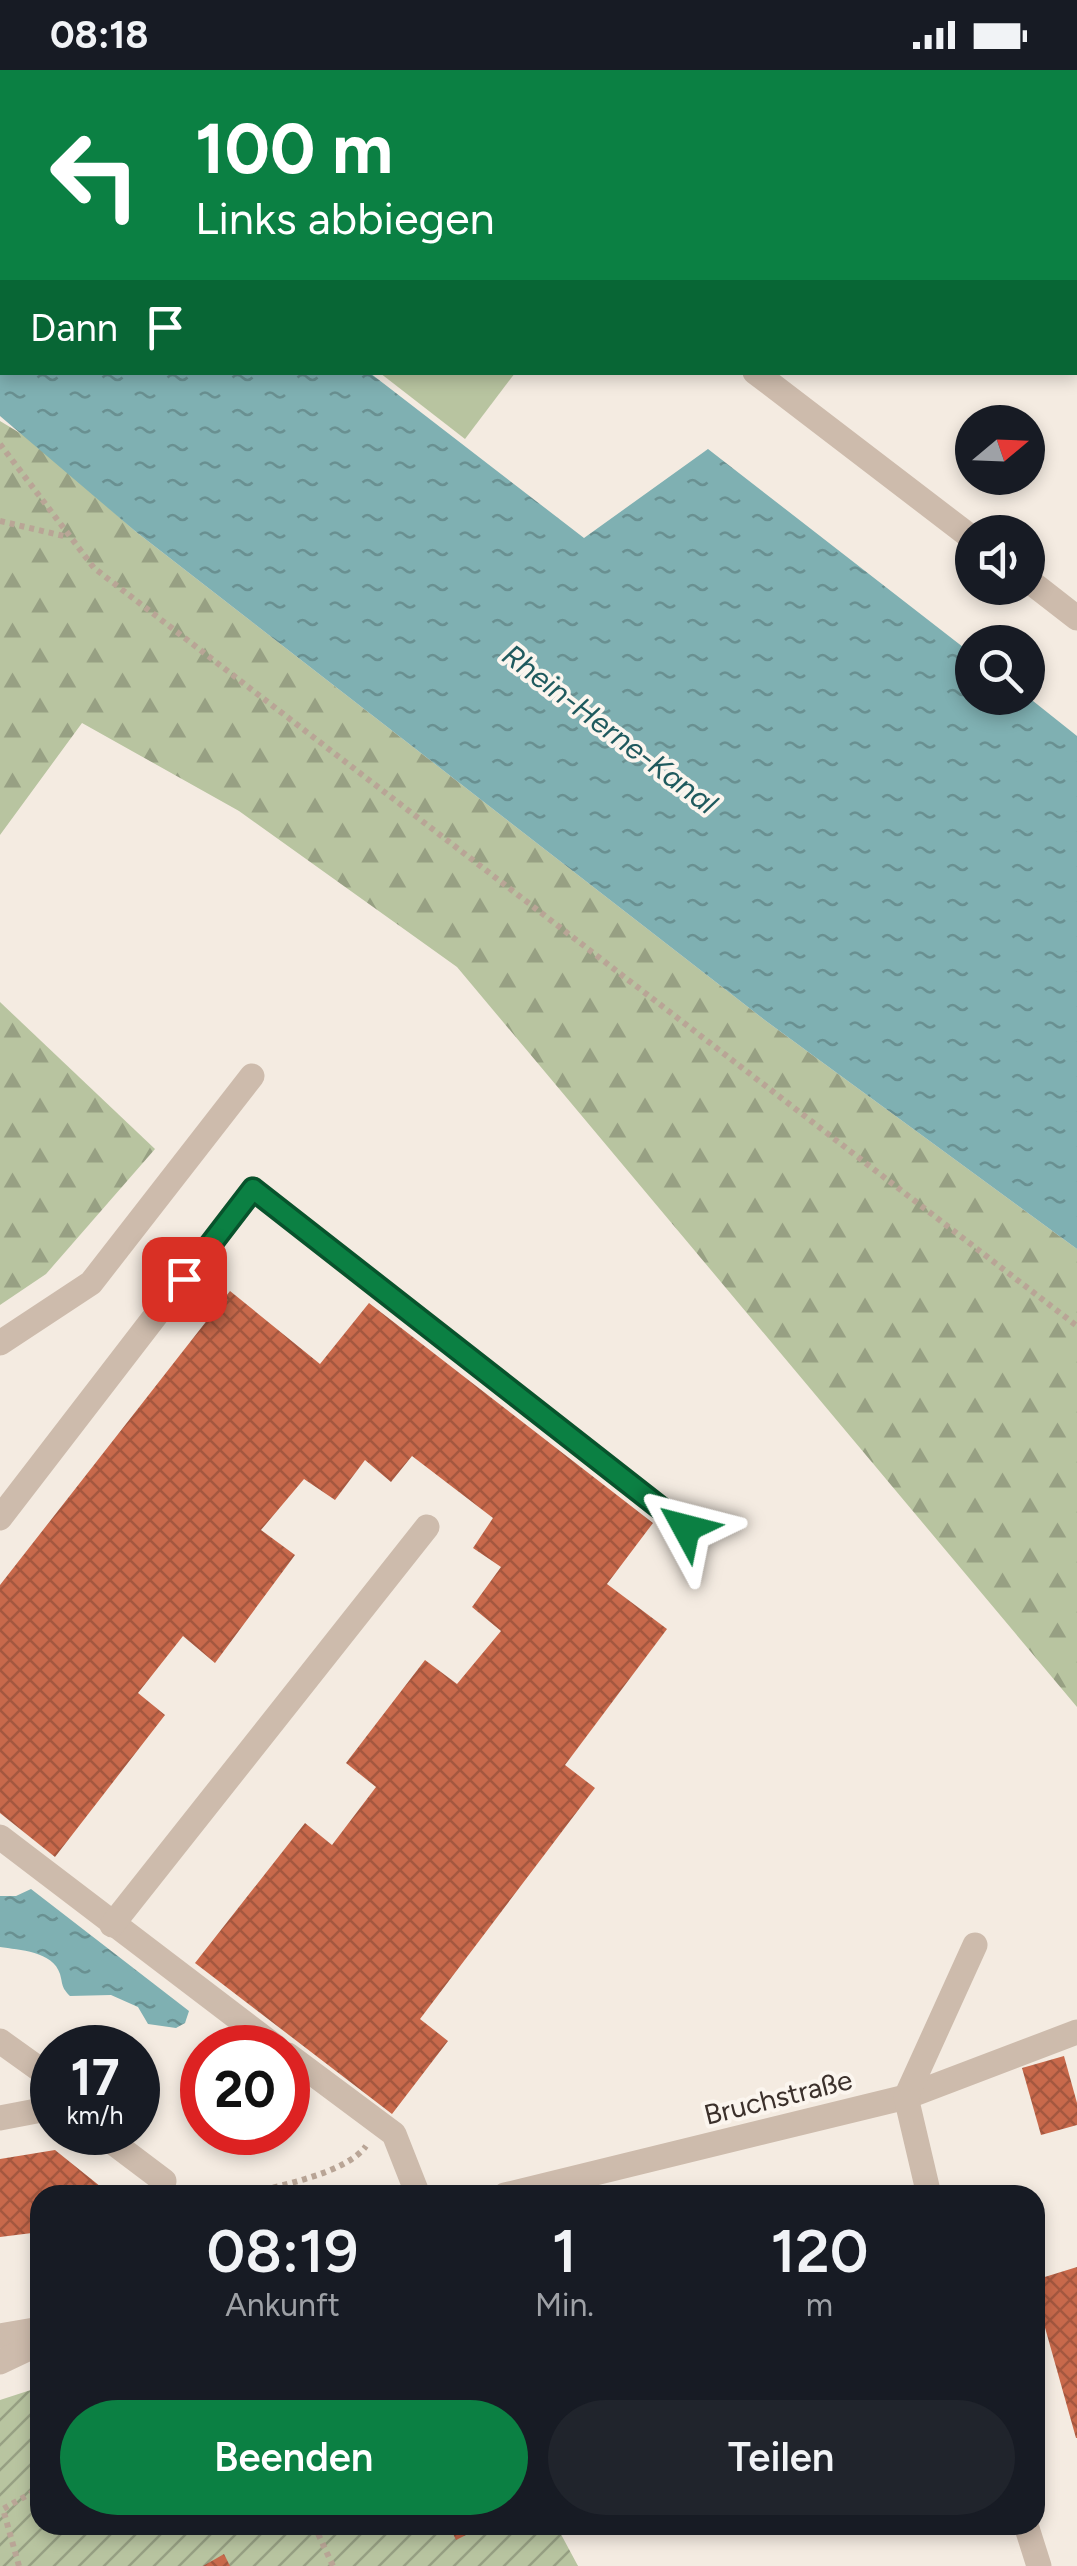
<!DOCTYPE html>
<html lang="de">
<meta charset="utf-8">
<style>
:root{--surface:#171b24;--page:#20242c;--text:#f1f3f6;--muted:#9ea1a6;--accent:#0b8043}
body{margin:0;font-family:Figtree,sans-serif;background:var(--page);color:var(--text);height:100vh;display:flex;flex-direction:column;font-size:38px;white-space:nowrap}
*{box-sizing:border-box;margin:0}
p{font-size:32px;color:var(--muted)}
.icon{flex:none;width:55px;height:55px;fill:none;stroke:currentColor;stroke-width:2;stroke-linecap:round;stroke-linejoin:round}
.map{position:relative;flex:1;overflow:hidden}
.details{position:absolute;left:30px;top:2115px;width:1015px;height:350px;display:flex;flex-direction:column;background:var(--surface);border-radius:30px;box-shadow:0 5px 15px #0003}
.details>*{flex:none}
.top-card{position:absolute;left:0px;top:0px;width:1078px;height:305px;box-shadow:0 5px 15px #0003;background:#0b8043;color:#fff;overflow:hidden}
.needle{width:65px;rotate:71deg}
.controls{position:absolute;left:955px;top:335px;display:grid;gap:20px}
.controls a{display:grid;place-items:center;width:90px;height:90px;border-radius:50%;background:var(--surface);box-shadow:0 5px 15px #0003;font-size:50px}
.speed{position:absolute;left:30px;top:1955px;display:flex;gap:20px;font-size:50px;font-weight:700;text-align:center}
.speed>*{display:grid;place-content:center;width:130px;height:130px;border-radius:50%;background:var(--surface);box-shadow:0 5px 15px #0003;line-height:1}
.speed small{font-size:25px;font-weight:400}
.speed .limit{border:15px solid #d22;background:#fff;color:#111}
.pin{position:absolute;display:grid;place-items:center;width:85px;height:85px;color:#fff;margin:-42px;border-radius:20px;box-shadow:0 5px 15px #0006}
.me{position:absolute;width:110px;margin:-55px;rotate:308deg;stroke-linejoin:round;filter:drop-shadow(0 0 8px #0008)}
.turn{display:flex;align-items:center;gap:35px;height:210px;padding:0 30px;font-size:45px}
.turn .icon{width:130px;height:130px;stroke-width:2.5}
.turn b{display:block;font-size:70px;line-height:85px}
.then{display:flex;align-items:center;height:95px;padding:0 30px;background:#0003;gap:20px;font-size:38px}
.eta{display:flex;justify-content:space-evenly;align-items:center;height:170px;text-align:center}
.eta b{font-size:60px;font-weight:600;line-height:70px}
.button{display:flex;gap:20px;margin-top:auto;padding:20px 30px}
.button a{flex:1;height:115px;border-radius:60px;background:var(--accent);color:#fff;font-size:40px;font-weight:600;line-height:115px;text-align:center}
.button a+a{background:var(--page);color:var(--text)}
.status{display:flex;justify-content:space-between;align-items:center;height:70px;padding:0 50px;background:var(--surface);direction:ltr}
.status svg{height:28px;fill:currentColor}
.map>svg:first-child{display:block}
</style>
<div class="status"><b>08:18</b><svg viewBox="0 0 49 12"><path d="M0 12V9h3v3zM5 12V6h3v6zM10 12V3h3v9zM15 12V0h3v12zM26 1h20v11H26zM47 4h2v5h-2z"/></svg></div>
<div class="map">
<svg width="1077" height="2496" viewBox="0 0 1077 2496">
<defs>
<pattern id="forest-firs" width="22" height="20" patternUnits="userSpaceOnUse" patternTransform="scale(2.5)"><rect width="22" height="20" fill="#b8c4a0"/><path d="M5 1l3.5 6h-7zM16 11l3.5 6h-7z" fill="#97a083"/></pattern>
<pattern id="garden-furrows" width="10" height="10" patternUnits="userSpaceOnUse" patternTransform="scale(2.5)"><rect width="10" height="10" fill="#b8c4a0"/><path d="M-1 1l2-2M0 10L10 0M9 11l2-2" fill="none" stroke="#97a083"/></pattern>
<pattern id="water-ripples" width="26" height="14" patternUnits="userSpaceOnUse" patternTransform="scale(2.5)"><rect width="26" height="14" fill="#7fb0b2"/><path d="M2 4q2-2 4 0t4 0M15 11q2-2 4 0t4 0" fill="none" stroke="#699091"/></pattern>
<pattern id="building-cross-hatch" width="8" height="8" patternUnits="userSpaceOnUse" patternTransform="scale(2.5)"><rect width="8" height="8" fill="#c8694b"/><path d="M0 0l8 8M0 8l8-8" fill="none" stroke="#a4573f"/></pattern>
</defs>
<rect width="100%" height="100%" fill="#f4ebe1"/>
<g fill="#b8c4a0">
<polygon points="128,0 747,0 126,2"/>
<polygon points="380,303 515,303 465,369"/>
</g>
<g fill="url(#forest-firs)">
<polygon points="0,351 33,371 135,461 766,951 1077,1179 1077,1637 457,897 239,741 82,653 0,765"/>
<polygon points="0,932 155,1079 46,1204 0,1235"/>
</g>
<polygon fill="url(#garden-furrows)" points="40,2317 40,2455 556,2455 578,2496 0,2496 0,2330"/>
<g fill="url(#water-ripples)">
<polygon points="0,14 2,302 370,303 584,468 708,379 972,584 972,628 1028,627 1077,666 1077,1179 766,951 135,461 0,346"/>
<path d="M31 1819 189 1941 185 1953 176 1958 148 1954 138 1937 111 1925 70 1926C61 1917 63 1915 60 1904 53 1881 19 1880 0 1877V1826H16Z"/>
</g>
<g fill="url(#building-cross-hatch)">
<polygon points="230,1221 320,1294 369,1233 653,1453 607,1514 667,1559 565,1695 595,1718 420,1949 448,1971 392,2044 195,1893 305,1753 332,1775 376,1717 346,1693 425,1590 457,1614 501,1561 472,1537 501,1497 473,1478 493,1448 412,1386 391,1412 365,1390 335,1430 304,1409 261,1460 295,1485 215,1593 183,1566 138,1623 165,1645 55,1787 0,1743 0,1515"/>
<polygon points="1064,1986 1077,2033 1077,2055 1041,2065 1022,1998"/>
<polygon points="55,2080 111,2125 40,2125 40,2162 0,2167 0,2089"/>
<polygon points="1077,2197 1077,2368 1076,2368 1044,2254 1035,2256 1035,2210"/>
<polygon points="449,2455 479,2455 480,2458 456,2470"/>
<polygon points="224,2484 230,2496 203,2496"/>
</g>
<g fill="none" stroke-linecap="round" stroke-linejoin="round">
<g stroke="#b9a596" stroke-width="6" stroke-dasharray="5 5" stroke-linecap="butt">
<polyline points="0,374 94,498 1077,1256"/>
<polyline points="0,451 68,467"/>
<path d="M244 2125C276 2116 346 2104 366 2076"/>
<polyline points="314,2455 333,2496"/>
<polyline points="19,2496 3,2439 40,2418"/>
</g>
<g stroke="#cdbbac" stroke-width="25">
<polyline points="906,0 909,2"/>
<polyline points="770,2 772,0"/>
<polyline points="1075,139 1077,141"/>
<polyline points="755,302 972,468"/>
<polyline points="1028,510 1077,548"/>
<polyline points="0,1273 91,1213 252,1006"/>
<polyline points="0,1448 253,1119 686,1458"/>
<polyline points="0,1767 277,1978"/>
<polyline points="112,1855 427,1457"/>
<polyline points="0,1971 46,2004 52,2016"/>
<polyline points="288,1985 394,2064 418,2125"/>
<polyline points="0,2048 52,2038"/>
<polyline points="99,2062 164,2111"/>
<polyline points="505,2125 906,2027 1077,1962"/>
<polyline points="929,2125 906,2027 975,1875"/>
<polyline points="0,2266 40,2259"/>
<polyline points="0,2292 40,2273"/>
<polyline points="1026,2455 1039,2496"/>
</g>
<g stroke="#7d675c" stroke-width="25">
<polyline points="65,2 66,0"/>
<polyline points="0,136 2,131"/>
</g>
</g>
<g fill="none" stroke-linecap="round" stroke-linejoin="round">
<g stroke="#07532c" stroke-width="25">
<polyline id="route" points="184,1209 253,1119 686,1458"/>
</g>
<use href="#route" stroke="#0b8043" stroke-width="18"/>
</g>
<g text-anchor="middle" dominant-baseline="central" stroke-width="8" stroke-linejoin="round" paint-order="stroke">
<g font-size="28" fill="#3b302b" stroke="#fbf5ee">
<text transform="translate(778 2027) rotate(-14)">Bruchstraße</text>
</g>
<g font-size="30" font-style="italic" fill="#1f5a5e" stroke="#fbf5ee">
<text transform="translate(610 659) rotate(37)">Rhein-Herne-Kanal</text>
</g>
</g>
</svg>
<div class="controls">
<a><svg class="needle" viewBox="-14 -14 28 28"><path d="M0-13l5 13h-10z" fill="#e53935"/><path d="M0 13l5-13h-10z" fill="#9ea1a6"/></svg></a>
<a><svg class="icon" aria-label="sound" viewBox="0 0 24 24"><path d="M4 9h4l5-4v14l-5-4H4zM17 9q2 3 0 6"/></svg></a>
<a><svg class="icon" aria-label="search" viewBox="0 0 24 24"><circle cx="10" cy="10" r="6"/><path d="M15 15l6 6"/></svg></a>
</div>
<div class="speed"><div>17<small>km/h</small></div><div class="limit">20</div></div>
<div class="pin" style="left:184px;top:1209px;background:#d93025"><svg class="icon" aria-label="arrive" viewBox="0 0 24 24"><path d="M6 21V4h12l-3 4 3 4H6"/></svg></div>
<svg class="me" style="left:686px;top:1458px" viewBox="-20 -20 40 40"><path d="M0-17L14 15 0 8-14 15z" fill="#0b8043" stroke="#fff" stroke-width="4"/></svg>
<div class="top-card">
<div class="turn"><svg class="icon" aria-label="left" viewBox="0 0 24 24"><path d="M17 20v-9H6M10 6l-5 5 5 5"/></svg><div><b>100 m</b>Links abbiegen</div></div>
<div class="then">Dann<svg class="icon" aria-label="arrive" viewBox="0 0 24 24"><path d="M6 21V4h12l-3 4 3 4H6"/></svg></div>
</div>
<section class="details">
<div class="eta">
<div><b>08:19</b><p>Ankunft</p></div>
<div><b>1</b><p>Min.</p></div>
<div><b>120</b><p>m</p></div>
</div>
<div class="button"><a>Beenden</a><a>Teilen</a></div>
</section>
</div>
